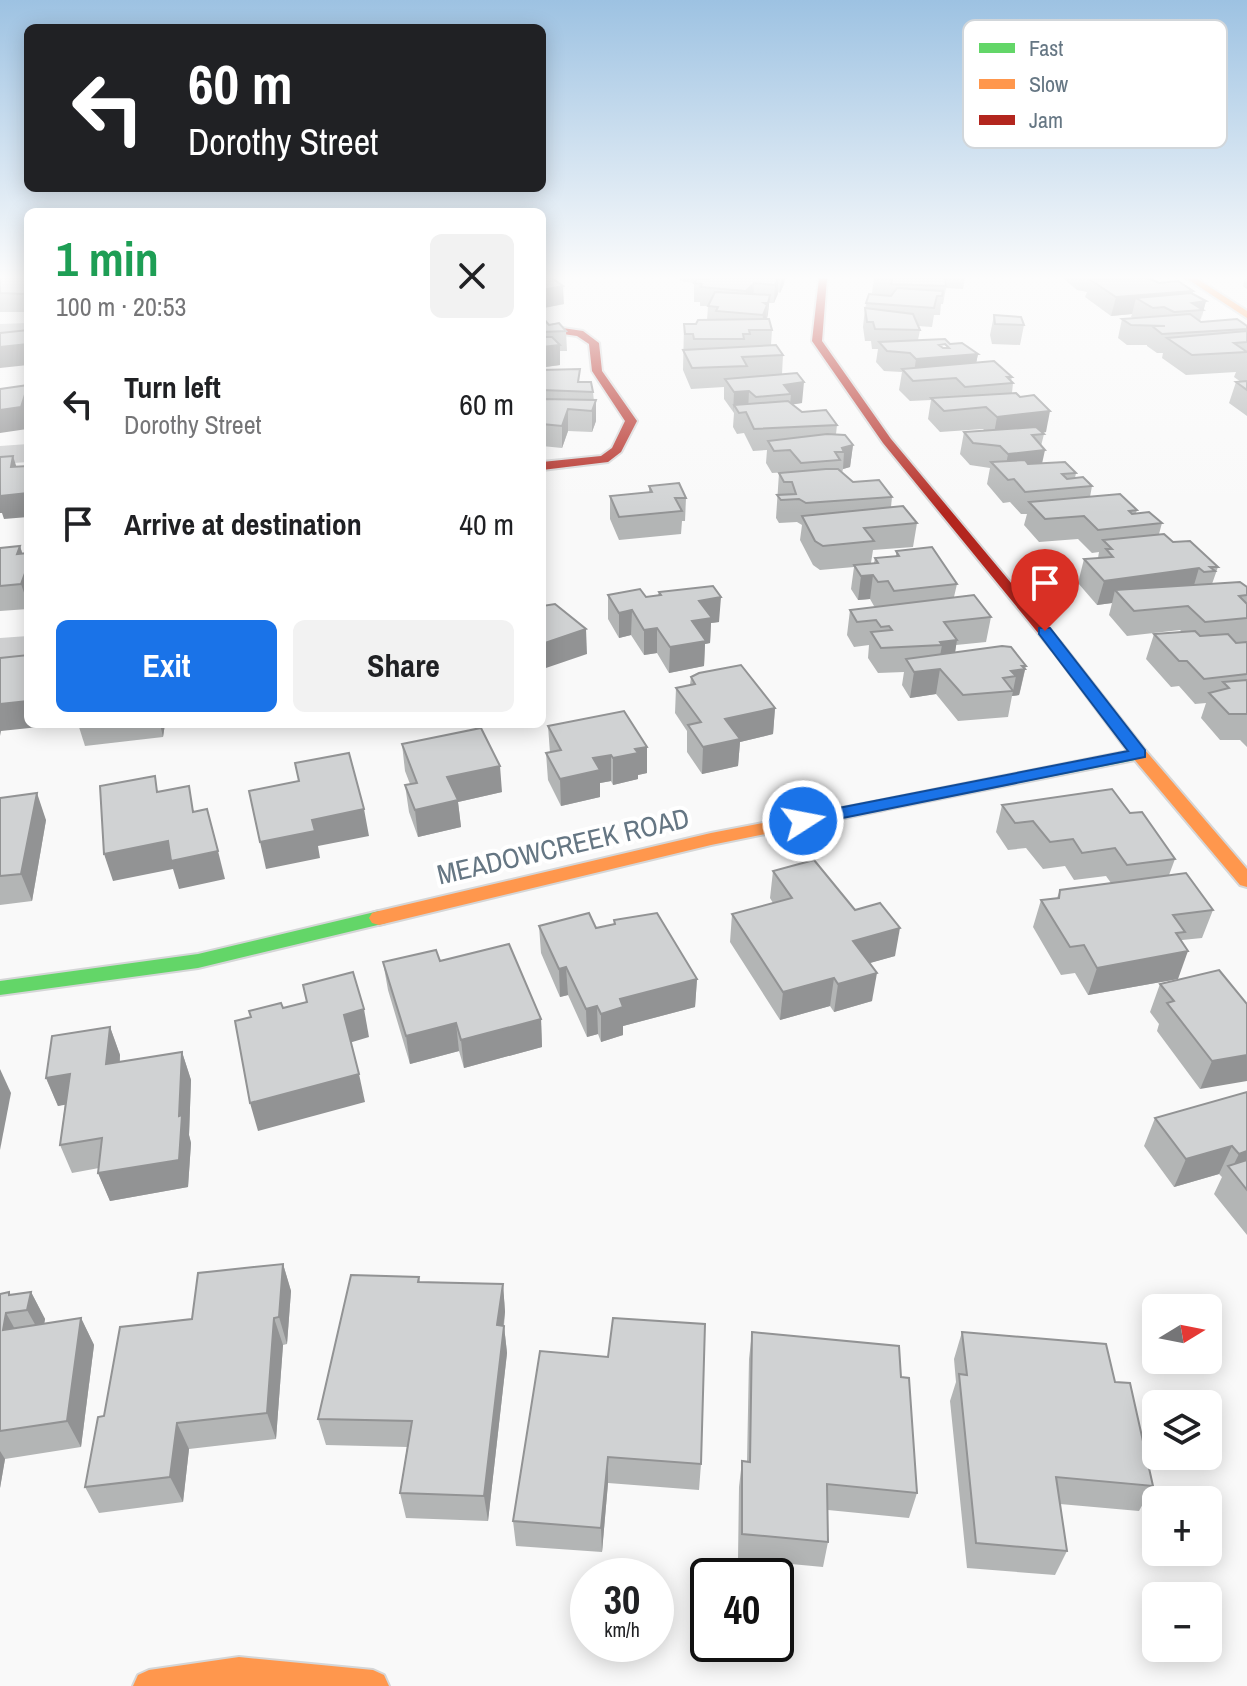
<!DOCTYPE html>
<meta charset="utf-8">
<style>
:root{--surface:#fff;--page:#f2f2f2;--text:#202124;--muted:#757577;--accent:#1a73e8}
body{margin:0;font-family:"Archivo Narrow",sans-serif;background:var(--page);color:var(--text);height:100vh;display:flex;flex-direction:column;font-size:30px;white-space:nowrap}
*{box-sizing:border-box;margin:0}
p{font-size:26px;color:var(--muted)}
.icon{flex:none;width:44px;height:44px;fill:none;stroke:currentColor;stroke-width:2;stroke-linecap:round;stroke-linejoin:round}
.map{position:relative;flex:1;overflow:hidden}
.side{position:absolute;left:24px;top:208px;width:522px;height:520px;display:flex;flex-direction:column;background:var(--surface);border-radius:12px;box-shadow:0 4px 20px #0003}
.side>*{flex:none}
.guide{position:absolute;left:24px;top:24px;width:522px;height:168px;border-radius:12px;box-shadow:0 4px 20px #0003;background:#202124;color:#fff;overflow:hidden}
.needle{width:52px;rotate:80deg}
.tools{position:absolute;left:1142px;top:1294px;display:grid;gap:16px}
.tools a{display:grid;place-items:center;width:80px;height:80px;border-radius:12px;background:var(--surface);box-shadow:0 4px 20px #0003;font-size:40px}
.speed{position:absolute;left:570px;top:1558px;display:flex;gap:16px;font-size:40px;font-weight:700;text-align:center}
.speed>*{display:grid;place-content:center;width:104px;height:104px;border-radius:50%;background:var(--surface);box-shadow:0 4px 20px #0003;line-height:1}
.speed small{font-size:20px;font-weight:400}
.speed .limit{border:4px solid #111;border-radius:12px;background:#fff;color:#111}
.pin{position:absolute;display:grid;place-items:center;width:68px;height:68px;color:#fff;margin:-82px -34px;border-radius:50% 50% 50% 0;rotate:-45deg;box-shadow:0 0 8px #0007}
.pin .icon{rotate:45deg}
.me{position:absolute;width:88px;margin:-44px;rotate:79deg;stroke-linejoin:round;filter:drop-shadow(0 0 6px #0008)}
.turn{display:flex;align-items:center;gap:28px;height:168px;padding:0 32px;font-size:36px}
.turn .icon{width:104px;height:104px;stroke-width:2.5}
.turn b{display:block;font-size:56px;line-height:68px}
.round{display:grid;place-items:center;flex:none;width:84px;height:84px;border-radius:12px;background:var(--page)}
.head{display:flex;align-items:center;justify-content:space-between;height:136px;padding:0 32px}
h1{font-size:48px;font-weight:700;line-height:60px;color:#1e9e55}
.primary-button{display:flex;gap:16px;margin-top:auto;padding:16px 32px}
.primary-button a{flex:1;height:92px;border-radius:12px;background:var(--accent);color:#fff;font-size:32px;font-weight:700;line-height:92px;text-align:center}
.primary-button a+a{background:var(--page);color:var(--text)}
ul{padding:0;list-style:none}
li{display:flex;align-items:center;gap:24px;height:120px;padding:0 32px}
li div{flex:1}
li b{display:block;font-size:30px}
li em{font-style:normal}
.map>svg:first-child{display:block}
</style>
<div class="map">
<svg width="1247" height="1686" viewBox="0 0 1247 1686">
<rect width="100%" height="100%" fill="#f9f9f9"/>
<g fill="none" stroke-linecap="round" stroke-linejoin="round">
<g stroke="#d5d6d7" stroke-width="4">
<g id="fast">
<polygon points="1139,749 1145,750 1147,754 1145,758 878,811 869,806 878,801"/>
<polygon points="379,911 386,913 389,918 386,923 198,968 0,995 0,981 198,954"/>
</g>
</g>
<g stroke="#d5d6d7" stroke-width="4">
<g id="slow">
<polygon points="1186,278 1196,278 1247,311 1247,318"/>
<polygon points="1057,643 1062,644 1145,750 1247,869 1247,887 1240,885 1133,758 1050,647"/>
<polygon points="878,801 884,802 887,806 884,810 711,845 379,925 372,923 369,918 372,913 379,911 711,833"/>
<polygon points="239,1657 373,1670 384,1675 389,1686 133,1686 138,1675 149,1670"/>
</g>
</g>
<g stroke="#d5d6d7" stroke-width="4">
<g id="jam">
<polygon points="819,278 827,278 822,341 891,439 1062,644 1062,650 1052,650 883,443 812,341"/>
<polygon points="542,325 583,331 599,343 602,371 637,421 621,452 608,462 542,470 542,462 601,456 612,448 625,421 592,371 589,344 577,336 542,331"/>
</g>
</g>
<g fill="#cecfd0" fill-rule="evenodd">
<polygon points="28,323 28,337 0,338 0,324"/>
<polygon points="28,444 28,462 0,464 0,446"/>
<polygon points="28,636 28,658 0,660 0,638"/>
</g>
<use href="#fast" fill="#63d668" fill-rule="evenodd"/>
<use href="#slow" fill="#ff974d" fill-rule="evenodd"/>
<use href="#jam" fill="#b3261e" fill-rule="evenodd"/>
</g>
<g fill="#b3b5b5" fill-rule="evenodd">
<rect x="0" y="278" width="28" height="34"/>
<polygon points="542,278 564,304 542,308"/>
<polygon points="680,278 785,278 784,284 780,293 778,292 774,303 769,303 767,319 772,330 771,345 783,355 782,374 802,403 792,404 802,412 837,425 836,434 853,445 850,467 843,469 842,473 853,482 892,497 891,507 917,523 913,547 873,550 871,563 874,563 875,558 896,556 896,551 957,584 954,597 991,617 986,642 956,645 955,653 1026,666 1020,692 1019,695 1012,696 1008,717 958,721 936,694 910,698 902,685 904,672 878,673 868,658 869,645 854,647 847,635 850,610 885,606 874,606 870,599 858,600 851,589 854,567 820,570 813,565 800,540 802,525 797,522 779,523 776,518 779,473 788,472 772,473 766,463 767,450 753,451 744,433 737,434 733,427 734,413 724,399 724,387 691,389 683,370 684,324 696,324 707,320 708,306 700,306 700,302 694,302 694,283 680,281"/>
<path d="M874 278H965L963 289 946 288 943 304H941L940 315H934L932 327 918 326 920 330 918 340 950 344 978 354 976 363 1012 377 1011 381 1013 383 1012 393 1046 432 1043 433 1044 434 1041 446 1042 463 1076 473 1075 478 1092 486 1090 497 1137 510 1136 513 1162 523 1159 534 1218 567 1212 584 1247 587V747L1240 740H1220L1201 718 1206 703 1195 704 1179 686 1171 687 1146 659 1154 634 1182 632 1180 630 1127 636 1109 615 1112 603 1097 605 1078 583 1084 559 1098 558 1099 552 1092 553 1078 539 1039 542 1024 525 1027 514H1021L1010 502 1003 503 987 484 990 468 970 465 960 454 964 432 985 431 983 429 940 432 928 419 931 400 910 401 899 390 902 372 884 371 876 362 878 349H872L871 341H865L863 327 865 308 869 294 878 295 872 293ZM945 344 949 348H943L939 345Z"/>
<polygon points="1063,278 1148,278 1159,283 1193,291 1192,294 1206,301 1200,321 1247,326 1247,416 1229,403 1236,382 1241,382 1234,377 1236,372 1186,375 1162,358 1163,353 1157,353 1147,346 1147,345 1127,345 1118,338 1122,319 1133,318 1131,317 1132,314 1111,316 1085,297 1087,292 1077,290"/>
<polygon points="1245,278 1247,278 1247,289 1243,286"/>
<polygon points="994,315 1024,325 1020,345 992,344 990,335"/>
<polygon points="542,317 549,325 566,331 567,351 560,351 560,365 545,367 545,370 580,382 593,392 596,421 592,432 568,431 562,448 542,446"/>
<polygon points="649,486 686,498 685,521 682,521 681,534 619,540 610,519 610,496 649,492"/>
<polygon points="20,546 22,553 28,553 28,609 0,611 0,548"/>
<polygon points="659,592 719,622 711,623 710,643 705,644 704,666 669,673 657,653 644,655 631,635 619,638 608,619 608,595 646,597 658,595"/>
<polygon points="691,677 775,708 773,734 740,742 738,766 702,774 687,752 687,731 675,713 676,688 690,685"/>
<polygon points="624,711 647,773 638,775 638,779 613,785 611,781 600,783 600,797 561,806 548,780 546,753 550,753 548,726"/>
<polygon points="78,724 165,724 163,737 85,746"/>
<polygon points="402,744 502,792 458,802 461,827 418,837 409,812 405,785 410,784 405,771"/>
<polygon points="0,798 46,820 32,901 0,905"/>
<polygon points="1002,805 1130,813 1175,859 1169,875 1213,910 1202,938 1182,940 1178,979 1088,995 1075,973 1061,975 1033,927 1041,900 1057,898 1060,890 1111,883 1106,876 1074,880 1065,866 1043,869 1026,848 1008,850 996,832"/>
<polygon points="773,871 855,910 895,956 869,963 872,1001 834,1012 830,1006 780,1020 730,942 732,914 773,903 770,898"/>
<polygon points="614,920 697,979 695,1007 623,1026 623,1035 601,1042 598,1034 587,1037 568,995 560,997 541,953 539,926 596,928 614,924"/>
<polygon points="440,961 541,1019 542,1047 464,1068 459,1051 410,1064 388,990 383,962"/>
<polygon points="1160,984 1246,1004 1200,1089 1157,1031 1159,1024 1150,1012"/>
<polygon points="110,1027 120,1055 120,1062 182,1052 191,1080 189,1135 191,1143 188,1187 110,1201 98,1173 99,1168 72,1173 60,1145 65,1104 58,1106 46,1078"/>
<polygon points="1247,1092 1247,1235 1214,1194 1222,1177 1219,1174 1174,1187 1144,1146 1155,1118"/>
<polygon points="283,1264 291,1291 287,1344 283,1345 276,1439 189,1449 183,1502 99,1513 85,1487 104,1416 192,1319"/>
<polygon points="419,1277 420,1282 503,1284 505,1312 504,1326 507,1353 488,1521 406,1518 400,1493 407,1447 326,1445 318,1419"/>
<polygon points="9,1292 11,1295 31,1292 45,1319 44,1324 81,1318 94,1345 81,1447 5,1459 0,1488 0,1294"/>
<polygon points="752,1332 901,1377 917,1493 909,1518 828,1510 828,1542 823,1567 738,1559 739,1487 742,1461 747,1462 749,1359"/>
<polygon points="962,1332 1115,1382 1153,1486 1139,1511 1060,1504 1067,1551 1055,1575 967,1568 950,1401 956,1382 954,1359"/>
<polygon points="608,1357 701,1464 699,1490 608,1483 602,1552 516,1546 513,1521"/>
</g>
<g fill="#929394">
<polygon points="778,278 778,294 774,303 775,285"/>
<polygon points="781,278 785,278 784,284 780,293"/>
<polygon points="754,283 753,302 745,309 746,291"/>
<polygon points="563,286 564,304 544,308 543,290"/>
<polygon points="28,288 28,310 24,294"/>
<polygon points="1193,291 1188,309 1164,307 1136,298 1132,314 1111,316 1116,297"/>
<polygon points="770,295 768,314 766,322 768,303"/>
<polygon points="1206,301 1201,320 1203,310 1192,303"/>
<polygon points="767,305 766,324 762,330 763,315"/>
<polygon points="28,344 28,365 0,368 0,347"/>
<polygon points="560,345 560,365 545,367 546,380 542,380 542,347"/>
<polygon points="978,354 974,374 913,379 916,359"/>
<polygon points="804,382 802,403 790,405 791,394 784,385"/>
<polygon points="28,388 27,429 0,433 0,410"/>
<polygon points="749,391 748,412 734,405 733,413 734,392"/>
<polygon points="596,400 596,421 592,432 592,411"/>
<polygon points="568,409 568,431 562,448 562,426"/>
<polygon points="1050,411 1046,432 993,439 997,417"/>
<polygon points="853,445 850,467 843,469 844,452 842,448"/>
<polygon points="1045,450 1040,473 1004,476 1008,454"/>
<polygon points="13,456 20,478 11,467"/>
<polygon points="28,493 28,517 4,519 2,513 0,513 0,496"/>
<polygon points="20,546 27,568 28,565 28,604 21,584 17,554"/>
<polygon points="1199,568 1192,592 1115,590 1112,603 1097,605 1104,581"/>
<polygon points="873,575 870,599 858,600 861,576"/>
<polygon points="721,597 719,622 711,623 710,643 705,644 704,666 669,673 670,647 692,621 699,601"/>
<polygon points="632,610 631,635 619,638 619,613"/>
<polygon points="657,628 657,653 644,655 644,630"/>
<polygon points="586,629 587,654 543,669 542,644"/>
<polygon points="957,640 953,665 938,667 942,645 940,642"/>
<polygon points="940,669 936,694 910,698 914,672"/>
<polygon points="1025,669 1019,695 1012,696 1016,676 1011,671"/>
<polygon points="28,701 28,724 40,724 39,727 1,731 0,736 0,704"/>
<polygon points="775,708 773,734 740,742 738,766 702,774 703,747 725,719"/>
<polygon points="160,724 165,724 163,737"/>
<polygon points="647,747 647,773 638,775 638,779 613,785 613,758 635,749"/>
<polygon points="611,755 611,781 600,783 600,797 561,806 560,779 593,758"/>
<polygon points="500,766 502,792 458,802 461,827 418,837 415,810 447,777"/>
<polygon points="37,793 46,820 32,901 21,874"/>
<polygon points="364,809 369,836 318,846 320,858 266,869 260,842 312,820"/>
<polygon points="168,841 218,851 225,879 179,889 173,869 113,881 104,854"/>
<polygon points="900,928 895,956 849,969 853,941"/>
<polygon points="1188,951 1178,979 1088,995 1097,968"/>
<polygon points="566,967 568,995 560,997 559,969"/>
<polygon points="877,973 872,1001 834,1012 838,984"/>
<polygon points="834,978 830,1006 780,1020 783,992"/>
<polygon points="697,979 695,1007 623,1026 623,1035 601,1042 601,1014 620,999"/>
<polygon points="597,1006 598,1034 587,1037 586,1009"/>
<polygon points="364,1009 369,1037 349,1043 344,1015"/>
<polygon points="541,1019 542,1047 464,1068 461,1040"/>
<polygon points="456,1023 459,1051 410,1064 406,1036"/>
<polygon points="110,1027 120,1055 117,1092 106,1064"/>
<polygon points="182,1052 191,1080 189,1135 191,1143 188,1187 110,1201 98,1173 179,1116"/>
<polygon points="1247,1055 1247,1081 1200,1089 1212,1061"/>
<polygon points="0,1069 11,1093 0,1150"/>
<polygon points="70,1074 81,1102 58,1106 46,1078"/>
<polygon points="359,1074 365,1102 258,1131 250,1103"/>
<polygon points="1232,1146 1219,1174 1174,1187 1186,1159"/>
<polygon points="1247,1151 1247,1159 1237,1178 1231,1170 1239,1154"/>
<polygon points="283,1264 291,1291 287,1344 279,1317"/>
<polygon points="503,1284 505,1312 500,1352 497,1325"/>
<polygon points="31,1292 45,1319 42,1337 27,1310"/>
<polygon points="6,1313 21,1340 3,1330"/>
<polygon points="81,1318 94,1345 81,1447 67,1421"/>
<polygon points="274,1318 283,1345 276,1439 267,1413"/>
<polygon points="504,1326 507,1353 488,1521 484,1496"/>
<polygon points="177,1423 189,1449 183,1502 170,1477"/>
<polygon points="0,1451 5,1459 0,1488"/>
<polygon points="608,1457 608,1483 602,1552 601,1528"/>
</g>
<g fill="#d0d2d3" stroke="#929394" stroke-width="2" fill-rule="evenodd">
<polygon points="0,278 28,278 28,288 24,294 0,293"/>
<polygon points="542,278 552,278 563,286 543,290"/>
<polygon points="710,278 778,278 775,285 754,283 746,291 700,287 702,284 694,283 697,279 709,279"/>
<polygon points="888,278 945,278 946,286 891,284 892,279"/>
<polygon points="1148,278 1159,283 1178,281 1193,291 1116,297 1089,279"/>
<polygon points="897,288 943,291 942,296 937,296 934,308 866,303 869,294 891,296"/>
<polygon points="715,292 770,295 768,303 764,303 767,305 763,315 716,311 718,307 708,306"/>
<polygon points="1191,293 1206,301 1192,303 1203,310 1174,312 1164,307 1153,308 1136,298"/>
<polygon points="865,308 913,314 920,330 875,329 873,322 867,322"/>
<polygon points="1190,314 1201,322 1237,319 1247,326 1247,329 1162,334 1152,326 1165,326 1131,325 1122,319"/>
<polygon points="994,315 1021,317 1024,325 995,324"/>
<polygon points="542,317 549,325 559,323 566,331 542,332"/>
<polygon points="769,319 772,330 749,330 750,334 743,334 744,339 694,339 693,334 685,334 684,324 696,324 698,320"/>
<polygon points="28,330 28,344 0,347 0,333"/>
<polygon points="1247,331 1247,342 1234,343 1247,352 1192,355 1167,338"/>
<polygon points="542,337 552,337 560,345 542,347"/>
<path d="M945 339 950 344 962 343 978 354 916 359 910 353 887 351 879 342ZM945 344 949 348H943L939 345Z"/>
<polygon points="776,345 783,355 742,357 747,366 692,368 683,350"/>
<polygon points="994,361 1012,377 1007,377 1013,383 965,387 956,378 913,381 902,369"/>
<polygon points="580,369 578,382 591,382 593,392 542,390 542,370"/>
<polygon points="797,373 804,382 784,385 791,394 756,397 749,391 734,392 725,379"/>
<polygon points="1247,381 1247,390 1236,382"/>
<polygon points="28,385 21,407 0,410 0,389"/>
<polygon points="1016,393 1020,397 1034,395 1050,411 997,417 986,407 944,411 931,398"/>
<polygon points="542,399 596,400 592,411 568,409 562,426 542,424"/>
<polygon points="788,401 802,412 826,410 837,425 754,429 746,412 739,413 734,405"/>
<polygon points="1036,427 1044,434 1032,435 1045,450 1008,454 1000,446 973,443 964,432"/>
<polygon points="827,434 845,435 853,445 842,448 844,452 835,452 840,460 801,463 790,450 774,451 768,441"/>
<polygon points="13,456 11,467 28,466 28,493 0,496 0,457"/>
<polygon points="1025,460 1028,464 1065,462 1076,473 1062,474 1067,479 1083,477 1092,486 1025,492 1014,479 1008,480 991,462"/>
<polygon points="826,469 838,469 853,482 879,480 892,497 806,503 799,499 781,500 777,495 796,494 792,482 784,482 779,473"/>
<polygon points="679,483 686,498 675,498 682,511 619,517 610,496 652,492 649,486"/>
<polygon points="1120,494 1137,510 1129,511 1132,514 1149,512 1162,523 1098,530 1084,516 1045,519 1029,502"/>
<polygon points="903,506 917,523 864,528 874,541 823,546 815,541 802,516"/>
<polygon points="1164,534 1173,542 1190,541 1218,567 1210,567 1215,571 1204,572 1199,568 1104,581 1084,559 1113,557 1106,549 1112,549 1103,540"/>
<polygon points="20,546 17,554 28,553 28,565 21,584 0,586 0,548"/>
<polygon points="932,547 957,584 894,591 888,581 878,582 873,575 861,576 854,565 878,563 875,558 899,556 896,551"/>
<polygon points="1240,582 1247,587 1247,595 1239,596 1247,604 1247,618 1205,622 1188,606 1134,611 1115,590"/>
<polygon points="713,586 721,597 699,601 712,618 692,621 706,641 670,647 657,628 644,630 632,610 619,613 608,595 640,589 646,597 661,595 659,592"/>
<polygon points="974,595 991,617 944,622 957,640 940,642 942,645 881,648 871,632 892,630 889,626 881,627 876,620 857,622 850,610"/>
<polygon points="555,604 586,629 542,644 542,606"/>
<polygon points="1195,631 1200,636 1228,634 1236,643 1247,642 1247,674 1204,679 1187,661 1179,661 1154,634"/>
<polygon points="1002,646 1011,647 1026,666 1022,666 1025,669 1011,671 1016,676 1003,678 1013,691 963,695 940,669 914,672 906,659"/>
<polygon points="28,655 28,701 0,704 0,658"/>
<polygon points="741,665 775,708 725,719 740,739 703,747 688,725 701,722 676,688 695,684 691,677 699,673"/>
<polygon points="1247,680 1247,714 1229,714 1209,693 1229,688 1223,682"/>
<polygon points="624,711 647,747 635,749 638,753 613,758 611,755 593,758 600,770 560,779 546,753 561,750 548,726"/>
<polygon points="481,728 500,766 447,777 458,800 415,810 405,785 417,783 402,744"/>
<polygon points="349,753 364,809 312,820 315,831 260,842 249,791 299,781 295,763"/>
<polygon points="155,776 157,792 189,786 193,812 207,809 218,851 171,861 168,841 104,854 100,786"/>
<polygon points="1112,789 1130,813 1142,812 1175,859 1127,865 1115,848 1082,853 1073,839 1050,842 1033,821 1015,823 1002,805"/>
<polygon points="37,793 21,874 0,876 0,798"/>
<polygon points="814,860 855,910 880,903 900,928 853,941 877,973 838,984 834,978 783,992 732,914 792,898 773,871"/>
<polygon points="1186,873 1213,910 1173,915 1185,932 1176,933 1188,951 1097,968 1084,945 1070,947 1041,900 1059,898 1060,890"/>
<polygon points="589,913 596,928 615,924 614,920 657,913 697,979 620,999 623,1007 601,1014 597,1006 586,1009 566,967 559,969 539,926"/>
<polygon points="509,944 541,1019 461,1040 456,1023 406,1036 383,962 436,950 440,961"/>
<polygon points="1219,970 1247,1004 1247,1055 1212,1061 1167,1003 1174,1001 1160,984"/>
<polygon points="353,972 364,1009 344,1015 359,1074 250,1103 235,1021 251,1017 249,1011 281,1003 283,1008 307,1002 303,985"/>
<polygon points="110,1027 106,1064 182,1052 179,1116 182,1115 179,1160 98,1173 102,1138 60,1145 70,1074 46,1078 52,1036"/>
<polygon points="1247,1092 1247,1151 1239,1154 1232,1146 1186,1159 1155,1118"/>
<polygon points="1247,1160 1247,1190 1228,1166"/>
<polygon points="283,1264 279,1317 274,1318 267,1413 177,1423 170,1477 85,1487 98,1417 104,1416 120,1327 192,1319 198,1273"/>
<polygon points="351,1275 419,1277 418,1282 503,1284 497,1325 504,1326 484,1496 400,1493 412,1421 318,1419"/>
<polygon points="9,1292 9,1295 31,1292 27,1310 6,1313 3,1330 81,1318 67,1421 0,1431 0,1294"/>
<polygon points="613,1318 705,1324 701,1464 608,1457 601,1528 513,1521 540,1351 608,1357"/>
<polygon points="752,1332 899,1346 901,1377 909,1378 917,1493 827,1484 828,1542 742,1534 742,1461 750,1462"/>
<polygon points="962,1332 1106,1344 1115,1382 1130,1383 1153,1486 1056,1477 1067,1551 976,1543 959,1374 967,1375"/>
</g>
<linearGradient id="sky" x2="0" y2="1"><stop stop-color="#9dc2e2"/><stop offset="0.54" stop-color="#fcfcfc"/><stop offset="1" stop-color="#fcfcfc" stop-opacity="0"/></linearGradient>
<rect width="1247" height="514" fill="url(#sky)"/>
<polygon fill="#1a73e8" stroke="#114b97" stroke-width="2" points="1039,628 1050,628 1145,750 1145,757 803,826 796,825 796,817 803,815 1128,751 1039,634"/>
<g text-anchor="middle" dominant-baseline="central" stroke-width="8" stroke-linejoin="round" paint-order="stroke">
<g font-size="28" fill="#657683" stroke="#fff">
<text transform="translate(563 846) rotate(-13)">MEADOWCREEK ROAD</text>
</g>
</g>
<rect x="963" y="20" width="264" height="128" rx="12" fill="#fff" stroke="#d1d6da" stroke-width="2"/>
<rect x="979" y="43" width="36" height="10" fill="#63d668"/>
<rect x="979" y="79" width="36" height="10" fill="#ff974d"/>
<rect x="979" y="115" width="36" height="10" fill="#b3261e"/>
<g font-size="22" fill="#657683">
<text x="1029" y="56">Fast</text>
<text x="1029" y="92">Slow</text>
<text x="1029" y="128">Jam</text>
</g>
</svg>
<div class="tools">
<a><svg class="needle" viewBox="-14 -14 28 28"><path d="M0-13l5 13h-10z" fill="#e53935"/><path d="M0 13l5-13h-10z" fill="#757577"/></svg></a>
<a><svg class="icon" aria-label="layers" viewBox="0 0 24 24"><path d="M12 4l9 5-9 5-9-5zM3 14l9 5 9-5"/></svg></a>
<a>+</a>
<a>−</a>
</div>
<div class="speed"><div>30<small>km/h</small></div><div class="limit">40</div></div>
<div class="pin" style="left:1045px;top:631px;background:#d93025"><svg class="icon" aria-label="arrive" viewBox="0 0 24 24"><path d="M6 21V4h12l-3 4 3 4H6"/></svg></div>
<svg class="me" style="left:803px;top:821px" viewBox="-20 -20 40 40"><circle r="17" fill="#1a73e8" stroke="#fff" stroke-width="3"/><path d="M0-11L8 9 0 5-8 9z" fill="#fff"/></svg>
<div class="guide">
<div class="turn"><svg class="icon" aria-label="left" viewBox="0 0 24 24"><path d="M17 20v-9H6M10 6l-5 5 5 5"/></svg><div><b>60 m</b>Dorothy Street</div></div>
</div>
<section class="side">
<div class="head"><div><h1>1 min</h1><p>100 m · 20:53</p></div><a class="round"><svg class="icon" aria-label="close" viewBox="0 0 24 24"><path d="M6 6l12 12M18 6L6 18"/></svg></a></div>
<ul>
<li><svg class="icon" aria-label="left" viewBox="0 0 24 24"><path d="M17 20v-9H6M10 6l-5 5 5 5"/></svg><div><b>Turn left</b><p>Dorothy Street</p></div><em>60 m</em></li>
<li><svg class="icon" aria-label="arrive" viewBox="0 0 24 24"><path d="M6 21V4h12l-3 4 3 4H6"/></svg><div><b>Arrive at destination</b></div><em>40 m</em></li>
</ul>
<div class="primary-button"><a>Exit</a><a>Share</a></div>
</section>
</div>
